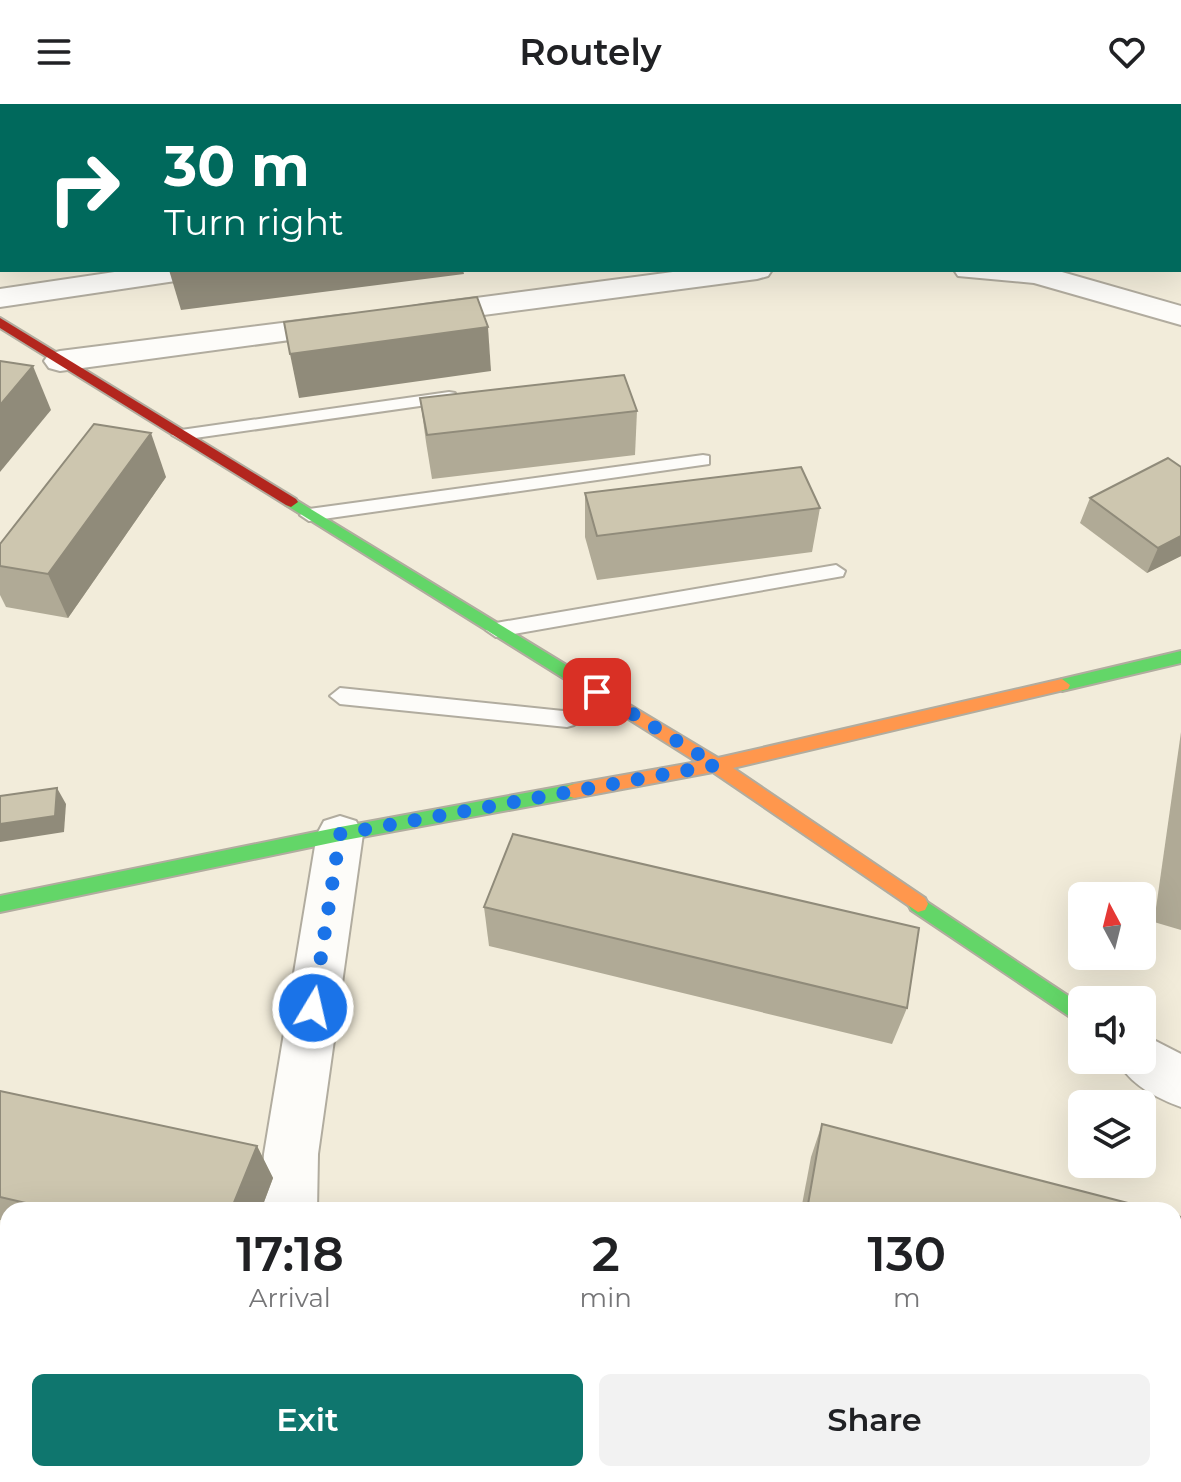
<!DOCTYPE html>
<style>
:root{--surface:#fff;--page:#f2f2f2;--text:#202124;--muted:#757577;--accent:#0f766e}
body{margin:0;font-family:Montserrat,sans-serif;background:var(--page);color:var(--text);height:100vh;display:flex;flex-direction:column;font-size:30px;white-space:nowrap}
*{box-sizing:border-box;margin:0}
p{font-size:26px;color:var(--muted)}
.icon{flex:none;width:44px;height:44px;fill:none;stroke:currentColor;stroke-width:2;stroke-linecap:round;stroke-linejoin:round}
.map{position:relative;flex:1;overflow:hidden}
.side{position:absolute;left:0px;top:1098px;width:1182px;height:280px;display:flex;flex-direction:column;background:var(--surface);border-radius:24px 24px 0 0;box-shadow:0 8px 32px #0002}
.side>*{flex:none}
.guide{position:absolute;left:0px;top:0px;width:1182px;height:168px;box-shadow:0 8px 32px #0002;background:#00695c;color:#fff;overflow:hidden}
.needle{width:52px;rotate:353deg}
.fabs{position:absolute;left:1068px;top:778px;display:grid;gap:16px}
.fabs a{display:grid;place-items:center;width:88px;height:88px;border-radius:12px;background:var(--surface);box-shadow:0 8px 32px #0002;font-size:40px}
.pin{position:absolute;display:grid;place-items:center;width:68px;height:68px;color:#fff;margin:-34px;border-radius:16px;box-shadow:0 4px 12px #0006}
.me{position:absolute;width:88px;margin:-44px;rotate:9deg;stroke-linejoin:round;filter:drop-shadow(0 0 6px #0008)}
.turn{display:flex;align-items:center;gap:28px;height:168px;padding:0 32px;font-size:36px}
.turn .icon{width:104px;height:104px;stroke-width:2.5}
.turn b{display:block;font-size:56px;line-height:68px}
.eta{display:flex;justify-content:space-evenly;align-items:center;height:136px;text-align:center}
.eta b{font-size:48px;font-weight:600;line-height:56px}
.primary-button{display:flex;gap:16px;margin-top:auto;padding:16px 32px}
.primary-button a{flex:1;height:92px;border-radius:12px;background:var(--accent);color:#fff;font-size:32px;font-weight:600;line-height:92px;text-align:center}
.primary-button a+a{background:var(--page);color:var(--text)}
header{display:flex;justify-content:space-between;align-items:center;height:104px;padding:0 32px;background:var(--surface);font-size:36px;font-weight:600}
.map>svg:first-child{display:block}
</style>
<header><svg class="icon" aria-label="menu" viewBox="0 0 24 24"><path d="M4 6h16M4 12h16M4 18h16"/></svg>Routely<svg class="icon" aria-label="heart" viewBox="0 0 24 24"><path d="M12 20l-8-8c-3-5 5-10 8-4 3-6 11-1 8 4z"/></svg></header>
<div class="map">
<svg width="1181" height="1378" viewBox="0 0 1181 1378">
<rect width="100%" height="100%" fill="#f2ecda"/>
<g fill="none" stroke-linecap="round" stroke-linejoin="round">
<g stroke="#b1ac9f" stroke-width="4">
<g id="lane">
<polygon points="449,288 455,289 455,297 181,336 172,331 181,326"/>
<polygon points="703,351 709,352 709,360 309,417 300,411 309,405"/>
<polygon points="836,461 845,467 843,472 496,533 486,526 496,519"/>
<polygon points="597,580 604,583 607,588 604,593 574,621 567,623 340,600 330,592 340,584 563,607"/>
<polygon points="1174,1321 1181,1323 1181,1353 1174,1351"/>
</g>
</g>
<g stroke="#b1ac9f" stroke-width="4">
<g id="street">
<polygon points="997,0 1030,0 1032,2 999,2"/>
<rect x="1180" y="17" width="1" height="16"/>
<polygon points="2,108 2,126 0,127 0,109"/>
<polygon points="128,166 204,166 200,172 189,175 0,203 0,185"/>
<polygon points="688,166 772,166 768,172 757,175 423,219 412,217 407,210 412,203 423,201"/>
<polygon points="954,166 1055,166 1181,202 1181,221 1034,179 958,172"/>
<polygon points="346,211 357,213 362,220 357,227 60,267 49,264 44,257 49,250 60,247"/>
<polygon points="340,712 356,717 363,730 318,1050 317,1106 261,1106 264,1050 317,730 324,717"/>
<path d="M1142 930 1181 950V1003C1157 994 1128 980 1118 956H1142Z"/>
<polygon points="0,1167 8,1168 8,1226 0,1225"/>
<polygon points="455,1370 523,1370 526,1378 458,1378"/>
</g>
</g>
<g stroke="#b1ac9f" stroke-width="4">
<g id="fast">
<polygon points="291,393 604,584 606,588 604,592 592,592 286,401 284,398"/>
<polygon points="1181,547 1181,559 1062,587 1054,581 1062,575"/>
<polygon points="574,680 580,682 583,687 580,692 574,694 340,737 0,808 0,792 340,723"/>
<polygon points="918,792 1082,901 1082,921 911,806 908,800 911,794"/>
</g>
</g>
<g stroke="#b1ac9f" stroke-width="4">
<polygon id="slow" points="1062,575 1070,581 1068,585 733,664 925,794 928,800 925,806 918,808 713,668 574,694 568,692 565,687 568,682 574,680 697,658 592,592 590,588 592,584 598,582 718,654"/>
</g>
<g stroke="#b1ac9f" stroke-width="4">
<polygon id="jam" points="0,214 296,395 298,398 291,403 286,401 0,224"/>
</g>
<use href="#lane" fill="#fdfcf9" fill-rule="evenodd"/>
<use href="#street" fill="#fdfcf9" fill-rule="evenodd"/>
<use href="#fast" fill="#63d668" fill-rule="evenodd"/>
<use href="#slow" fill="#ff974d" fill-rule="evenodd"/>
<use href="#jam" fill="#b3261e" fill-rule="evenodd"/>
<polyline stroke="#cccac5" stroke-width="4" stroke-dasharray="6 6" stroke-linecap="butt" points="661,0 669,2"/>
</g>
<g fill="#b0aa96">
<polygon points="420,294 637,307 635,351 432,375 426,338"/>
<polygon points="1181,363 1181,452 1147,469 1080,419 1090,394"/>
<polygon points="166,373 68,514 6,503 0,491 0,440"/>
<polygon points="585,389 820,404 812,448 597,476 585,433"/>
<polygon points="1181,628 1181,826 1154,818"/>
<polygon points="484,803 907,904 892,940 489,842"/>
<polygon points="0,987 257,1042 273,1074 261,1106 8,1106 8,1118 0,1116"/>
<polygon points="822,1020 1155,1106 801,1106 811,1053"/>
<polygon points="1174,1111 1181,1113 1181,1257 1174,1255"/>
</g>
<g fill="#908b7a">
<rect x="0" y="54" width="2" height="44"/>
<polygon points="169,166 463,166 464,170 181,206"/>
<polygon points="488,223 491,267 299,294 290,250"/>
<polygon points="33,262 51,306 0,368 0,301"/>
<polygon points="151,329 166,373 68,514 48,470"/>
<polygon points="1181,432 1181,452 1147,469 1158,444"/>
<polygon points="57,684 66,700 64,728 0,738 0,720"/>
<polygon points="257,1042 273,1074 261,1106 231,1106"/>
<polygon points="421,1370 434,1370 432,1378 419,1378"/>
</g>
<g fill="#cdc6af" stroke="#908b7a" stroke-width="2">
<rect x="0" y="32" width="2" height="22"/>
<polygon points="477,193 488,223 290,250 284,218"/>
<polygon points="0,257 33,262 0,301"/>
<polygon points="624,271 637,307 427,331 420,294"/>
<polygon points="94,320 151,329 48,470 0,462 0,440"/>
<polygon points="1168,354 1181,363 1181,432 1158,444 1090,394"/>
<polygon points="801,363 820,404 597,432 585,389"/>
<polygon points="57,684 55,712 0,720 0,692"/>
<polygon points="513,730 919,824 907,904 484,803"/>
<polygon points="0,987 257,1042 231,1106 56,1106 0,1093"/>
<polygon points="822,1020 1155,1106 807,1106"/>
<polygon points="1174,1111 1181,1113 1181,1223 1174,1221"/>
<polygon points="30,1370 421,1370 419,1378 27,1378"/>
</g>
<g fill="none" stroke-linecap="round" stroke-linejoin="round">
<polyline stroke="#1a73e8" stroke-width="14" stroke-dasharray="0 25.2" points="313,904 340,730 716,661 597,588"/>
</g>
</svg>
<div class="fabs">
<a><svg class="needle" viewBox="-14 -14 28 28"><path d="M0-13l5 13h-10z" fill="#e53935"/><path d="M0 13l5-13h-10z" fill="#757577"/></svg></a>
<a><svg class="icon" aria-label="sound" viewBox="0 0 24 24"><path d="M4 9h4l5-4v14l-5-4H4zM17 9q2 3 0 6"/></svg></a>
<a><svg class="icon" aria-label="layers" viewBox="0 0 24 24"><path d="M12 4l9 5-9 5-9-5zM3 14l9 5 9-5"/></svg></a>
</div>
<div class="pin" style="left:597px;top:588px;background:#d93025"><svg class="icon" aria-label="arrive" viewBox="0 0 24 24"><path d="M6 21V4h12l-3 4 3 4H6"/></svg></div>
<svg class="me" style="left:313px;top:904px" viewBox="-20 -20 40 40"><circle r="17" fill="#1a73e8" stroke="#fff" stroke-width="3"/><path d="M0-11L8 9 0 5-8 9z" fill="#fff"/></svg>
<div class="guide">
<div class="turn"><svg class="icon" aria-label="right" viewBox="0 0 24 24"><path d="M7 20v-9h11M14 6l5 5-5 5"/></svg><div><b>30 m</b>Turn right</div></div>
</div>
<section class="side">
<div class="eta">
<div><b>17:18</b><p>Arrival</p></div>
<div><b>2</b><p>min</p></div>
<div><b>130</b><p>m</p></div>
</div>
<div class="primary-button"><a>Exit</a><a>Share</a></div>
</section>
</div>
